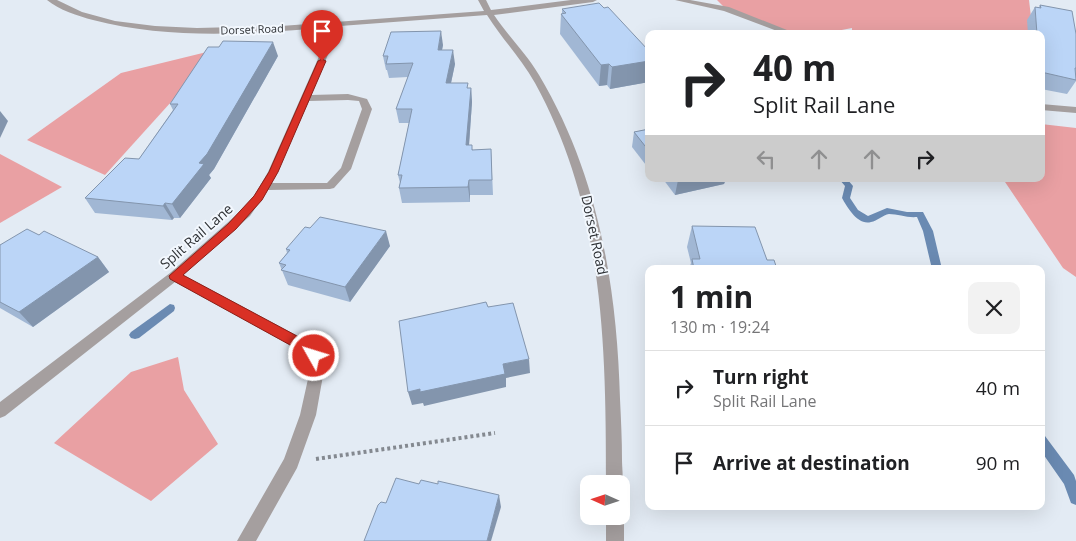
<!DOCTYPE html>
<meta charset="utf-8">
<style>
:root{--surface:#fff;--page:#f2f2f2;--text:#202124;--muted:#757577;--line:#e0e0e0}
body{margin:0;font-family:"Open Sans",sans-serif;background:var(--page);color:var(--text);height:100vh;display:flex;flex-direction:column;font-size:19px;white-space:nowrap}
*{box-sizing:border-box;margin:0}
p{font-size:16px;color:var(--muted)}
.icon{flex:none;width:28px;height:28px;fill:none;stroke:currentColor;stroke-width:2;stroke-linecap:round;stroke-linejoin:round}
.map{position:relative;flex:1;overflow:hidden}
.side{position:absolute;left:645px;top:265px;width:400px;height:245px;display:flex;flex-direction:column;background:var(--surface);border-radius:10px;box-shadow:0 5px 20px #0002}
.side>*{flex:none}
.top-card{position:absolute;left:645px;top:30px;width:400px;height:152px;border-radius:10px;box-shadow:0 5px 20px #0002;background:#fff;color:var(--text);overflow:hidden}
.needle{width:32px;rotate:273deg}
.buttons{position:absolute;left:580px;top:475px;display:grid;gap:10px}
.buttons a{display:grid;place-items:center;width:50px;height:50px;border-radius:10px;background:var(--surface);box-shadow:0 5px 20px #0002;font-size:25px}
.pin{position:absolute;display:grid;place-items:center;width:42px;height:42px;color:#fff;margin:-51px -21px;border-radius:50% 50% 50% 0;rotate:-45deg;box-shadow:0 0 5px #0007}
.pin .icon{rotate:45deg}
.me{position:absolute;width:55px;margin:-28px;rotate:309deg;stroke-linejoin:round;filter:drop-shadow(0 0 4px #0008)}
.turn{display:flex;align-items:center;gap:18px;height:105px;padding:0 25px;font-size:22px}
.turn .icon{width:65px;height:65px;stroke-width:2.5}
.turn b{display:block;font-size:35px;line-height:42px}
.lanes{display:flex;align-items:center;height:48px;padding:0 25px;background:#0003;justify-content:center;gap:25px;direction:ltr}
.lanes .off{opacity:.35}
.round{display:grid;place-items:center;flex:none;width:52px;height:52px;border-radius:10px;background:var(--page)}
.summary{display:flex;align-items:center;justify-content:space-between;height:85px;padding:0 25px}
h1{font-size:30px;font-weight:700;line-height:38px}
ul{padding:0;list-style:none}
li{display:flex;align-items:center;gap:15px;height:75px;padding:0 25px;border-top:1px solid var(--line)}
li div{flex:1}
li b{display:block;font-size:19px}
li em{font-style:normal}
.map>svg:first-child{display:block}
</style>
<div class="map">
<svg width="1076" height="541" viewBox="0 0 1076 541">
<rect width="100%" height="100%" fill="#e3ebf4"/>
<g fill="#e9a0a3">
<polygon points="717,0 1029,0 1033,34 852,34 852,28 821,34 792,34 726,9"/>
<polygon points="219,49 105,175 27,140 121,73"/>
<polygon points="1041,124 1076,128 1076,277 1063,268 1003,179 1041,179"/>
<polygon points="0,154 62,187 0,223"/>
<polygon points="178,357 184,390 218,444 151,501 54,443 131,372"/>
</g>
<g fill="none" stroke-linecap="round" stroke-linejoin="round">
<g fill="#6a8ab2" fill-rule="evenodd">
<path d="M839 179H847L853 186 850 198 858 210 868 216 887 208 907 212H923L933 231 942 269H932L923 231 917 217C907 218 898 214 889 214 883 215 877 221 871 222 858 226 847 207 842 198L845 186Z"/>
<polygon points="170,304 174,305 175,308 174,311 139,338 135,339 131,338 129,335 131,332"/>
<polygon points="1041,434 1045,436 1074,475 1076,481 1076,505 1071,503 1064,484 1041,451"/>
</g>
<polyline stroke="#848990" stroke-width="4" stroke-dasharray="3 3" stroke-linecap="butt" points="316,459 495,433"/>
<g fill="#a59f9f" fill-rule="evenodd">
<path d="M47 0H57L82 12 115 21 155 26 197 28 281 26 484 11 478 0H486L491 10 571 0H597L593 2 494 15C508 36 526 53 539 75 598 174 617 286 620 399 621 420 622 440 622 460 622 469 624 479 621 487V484H606C606 343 604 209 535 83 521 58 502 39 487 15L340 26 311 95 348 94 367 99 372 109 351 169 334 188 330 189 268 190 250 216 183 275 311 343 321 356 324 370 316 415 297 468 256 541H237L284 459 300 415 310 370 307 358 301 351 175 282 5 416 0 418V402L170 273 242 210 254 196 268 172 332 27C253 34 170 40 93 20 78 16 59 10 47 0ZM348 100 359 101 362 109 341 168 327 183H272L309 101Z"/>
<polygon points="675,0 690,0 729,7 797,34 785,34 724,11"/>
<polygon points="1041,104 1076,107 1076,113 1041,110"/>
<polygon points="621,510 624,516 624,541 606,541 606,516 621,516"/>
</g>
</g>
<g fill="#a1b7d4">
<polygon points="1040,5 1076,34 1076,81 1067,94 1041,89 1041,34 1028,34 1027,20 1035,7 1039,7"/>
<polygon points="562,9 649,51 649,82 610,89 607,85 599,86 560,34 561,14 562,14"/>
<polygon points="443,45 442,50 455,64 451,83 468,88 471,88 472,102 469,145 473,150 491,149 493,195 470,195 470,202 402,203 399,188 400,183 398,175 409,123 399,123 396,109 408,77 389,78 387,70 386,70 383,56"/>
<polygon points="278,56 214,169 209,175 211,178 180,218 174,218 172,220 95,213 85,198 139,159 173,110 170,104"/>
<polygon points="649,129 649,169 632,147 634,132"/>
<polygon points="663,179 726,179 724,184 675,195"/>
<polygon points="692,226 767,260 777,269 689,269 691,263 687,247"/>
<polygon points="39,235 98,257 109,272 33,327 0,308 0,245"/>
<polygon points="390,246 350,302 288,285 279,263 287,253 286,249"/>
</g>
<g fill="#8395ad">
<polygon points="441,31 443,45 439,64 438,50"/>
<polygon points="273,42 278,56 214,169 209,175 211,178 180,218 172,204 199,163"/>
<polygon points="453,50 455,64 448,97 446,83"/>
<polygon points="649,58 649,82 610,89 612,67"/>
<polygon points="609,64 607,85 599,86 601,65"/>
<polygon points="471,88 472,102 468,159 466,145"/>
<polygon points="0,111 8,121 0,138"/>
<polygon points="684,179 726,179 724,184 675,195 678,180"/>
<polygon points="469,180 470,195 470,202 468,187"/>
<polygon points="165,203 174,218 172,220 163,206"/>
<polygon points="386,231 390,246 350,302 345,287"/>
<polygon points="98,257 109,272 33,327 19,312"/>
<polygon points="529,359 530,373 506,378 506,387 424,406 423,403 412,405 408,392 503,364"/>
<polygon points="499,495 501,507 491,541 487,541"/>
</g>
<g fill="#bbd5f7" stroke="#8395ad">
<polygon points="599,3 604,8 608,7 649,51 649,61 612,67 609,64 601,65 561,14 566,13 562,9"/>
<polygon points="1040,5 1072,11 1076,34 1076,68 1075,68 1076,80 1041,72 1041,34 1037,34 1035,7 1041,8"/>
<polygon points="441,31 438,50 453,50 446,83 468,83 467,88 471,88 466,145 472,145 472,150 491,149 492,180 469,180 468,187 399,188 402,175 398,175 412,109 396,109 413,63 386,64 388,56 383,56 391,32"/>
<polygon points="223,41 273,42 207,154 199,163 204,164 172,204 165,203 163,206 85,198 125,158 139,159 178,104 170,104 208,47 219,47"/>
<polygon points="649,129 649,151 634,132"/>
<polygon points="320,217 386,231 345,287 281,270 286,265 279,263 290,250 286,249 305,227 310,228"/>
<polygon points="692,226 755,227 767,260 774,260 777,269 694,269 692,259 700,259"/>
<polygon points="27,229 39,235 44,231 98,257 19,312 0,302 0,245"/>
<polygon points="486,302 488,307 513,303 529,359 503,364 505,374 420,392 420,389 408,392 399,321"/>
<polygon points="396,478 419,484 421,480 438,484 438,481 499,495 487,541 364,541 378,505 381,502 386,503"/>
</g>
<polygon fill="#d93025" stroke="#8d1f18" points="322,59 326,61 278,172 262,200 236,229 183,275 310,343 320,356 314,362 309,360 301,351 170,279 169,276 228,224 254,196 269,172 318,61"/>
<g text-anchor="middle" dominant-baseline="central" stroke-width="4" stroke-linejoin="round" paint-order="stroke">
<g font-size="11" fill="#2e3135" stroke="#f3f8fe">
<text transform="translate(252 29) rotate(-2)">Dorset Road</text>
</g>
<g font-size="14" fill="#2e3135" stroke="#f3f8fe">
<text transform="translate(595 235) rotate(78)">Dorset Road</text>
<text transform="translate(196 236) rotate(-41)">Split Rail Lane</text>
</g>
</g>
</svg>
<div class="buttons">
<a><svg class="needle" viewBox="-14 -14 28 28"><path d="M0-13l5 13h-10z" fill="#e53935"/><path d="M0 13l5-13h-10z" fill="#757577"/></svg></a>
</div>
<div class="pin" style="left:322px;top:61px;background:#d93025"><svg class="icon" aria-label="arrive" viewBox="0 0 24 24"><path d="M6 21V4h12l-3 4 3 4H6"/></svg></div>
<svg class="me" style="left:314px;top:356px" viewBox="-20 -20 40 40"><circle r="17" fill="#d93025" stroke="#fff" stroke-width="3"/><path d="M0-11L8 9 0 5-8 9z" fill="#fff"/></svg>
<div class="top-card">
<div class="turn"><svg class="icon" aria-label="right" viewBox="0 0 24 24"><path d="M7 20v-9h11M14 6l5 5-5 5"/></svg><div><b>40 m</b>Split Rail Lane</div></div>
<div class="lanes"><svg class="icon off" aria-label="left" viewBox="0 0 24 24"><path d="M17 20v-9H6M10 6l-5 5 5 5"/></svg><svg class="icon off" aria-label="ahead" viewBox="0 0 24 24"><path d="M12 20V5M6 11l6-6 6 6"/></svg><svg class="icon off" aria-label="ahead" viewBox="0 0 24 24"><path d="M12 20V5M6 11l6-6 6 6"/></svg><svg class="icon" aria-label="right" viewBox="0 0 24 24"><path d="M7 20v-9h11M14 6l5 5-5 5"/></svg></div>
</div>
<section class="side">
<div class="summary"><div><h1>1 min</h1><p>130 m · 19:24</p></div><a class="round"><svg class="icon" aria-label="close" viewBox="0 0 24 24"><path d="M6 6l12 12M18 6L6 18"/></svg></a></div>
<ul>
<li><svg class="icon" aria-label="right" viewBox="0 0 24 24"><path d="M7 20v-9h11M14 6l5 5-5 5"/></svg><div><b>Turn right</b><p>Split Rail Lane</p></div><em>40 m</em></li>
<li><svg class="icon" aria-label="arrive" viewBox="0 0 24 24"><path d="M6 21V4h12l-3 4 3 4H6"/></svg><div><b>Arrive at destination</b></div><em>90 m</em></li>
</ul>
</section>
</div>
